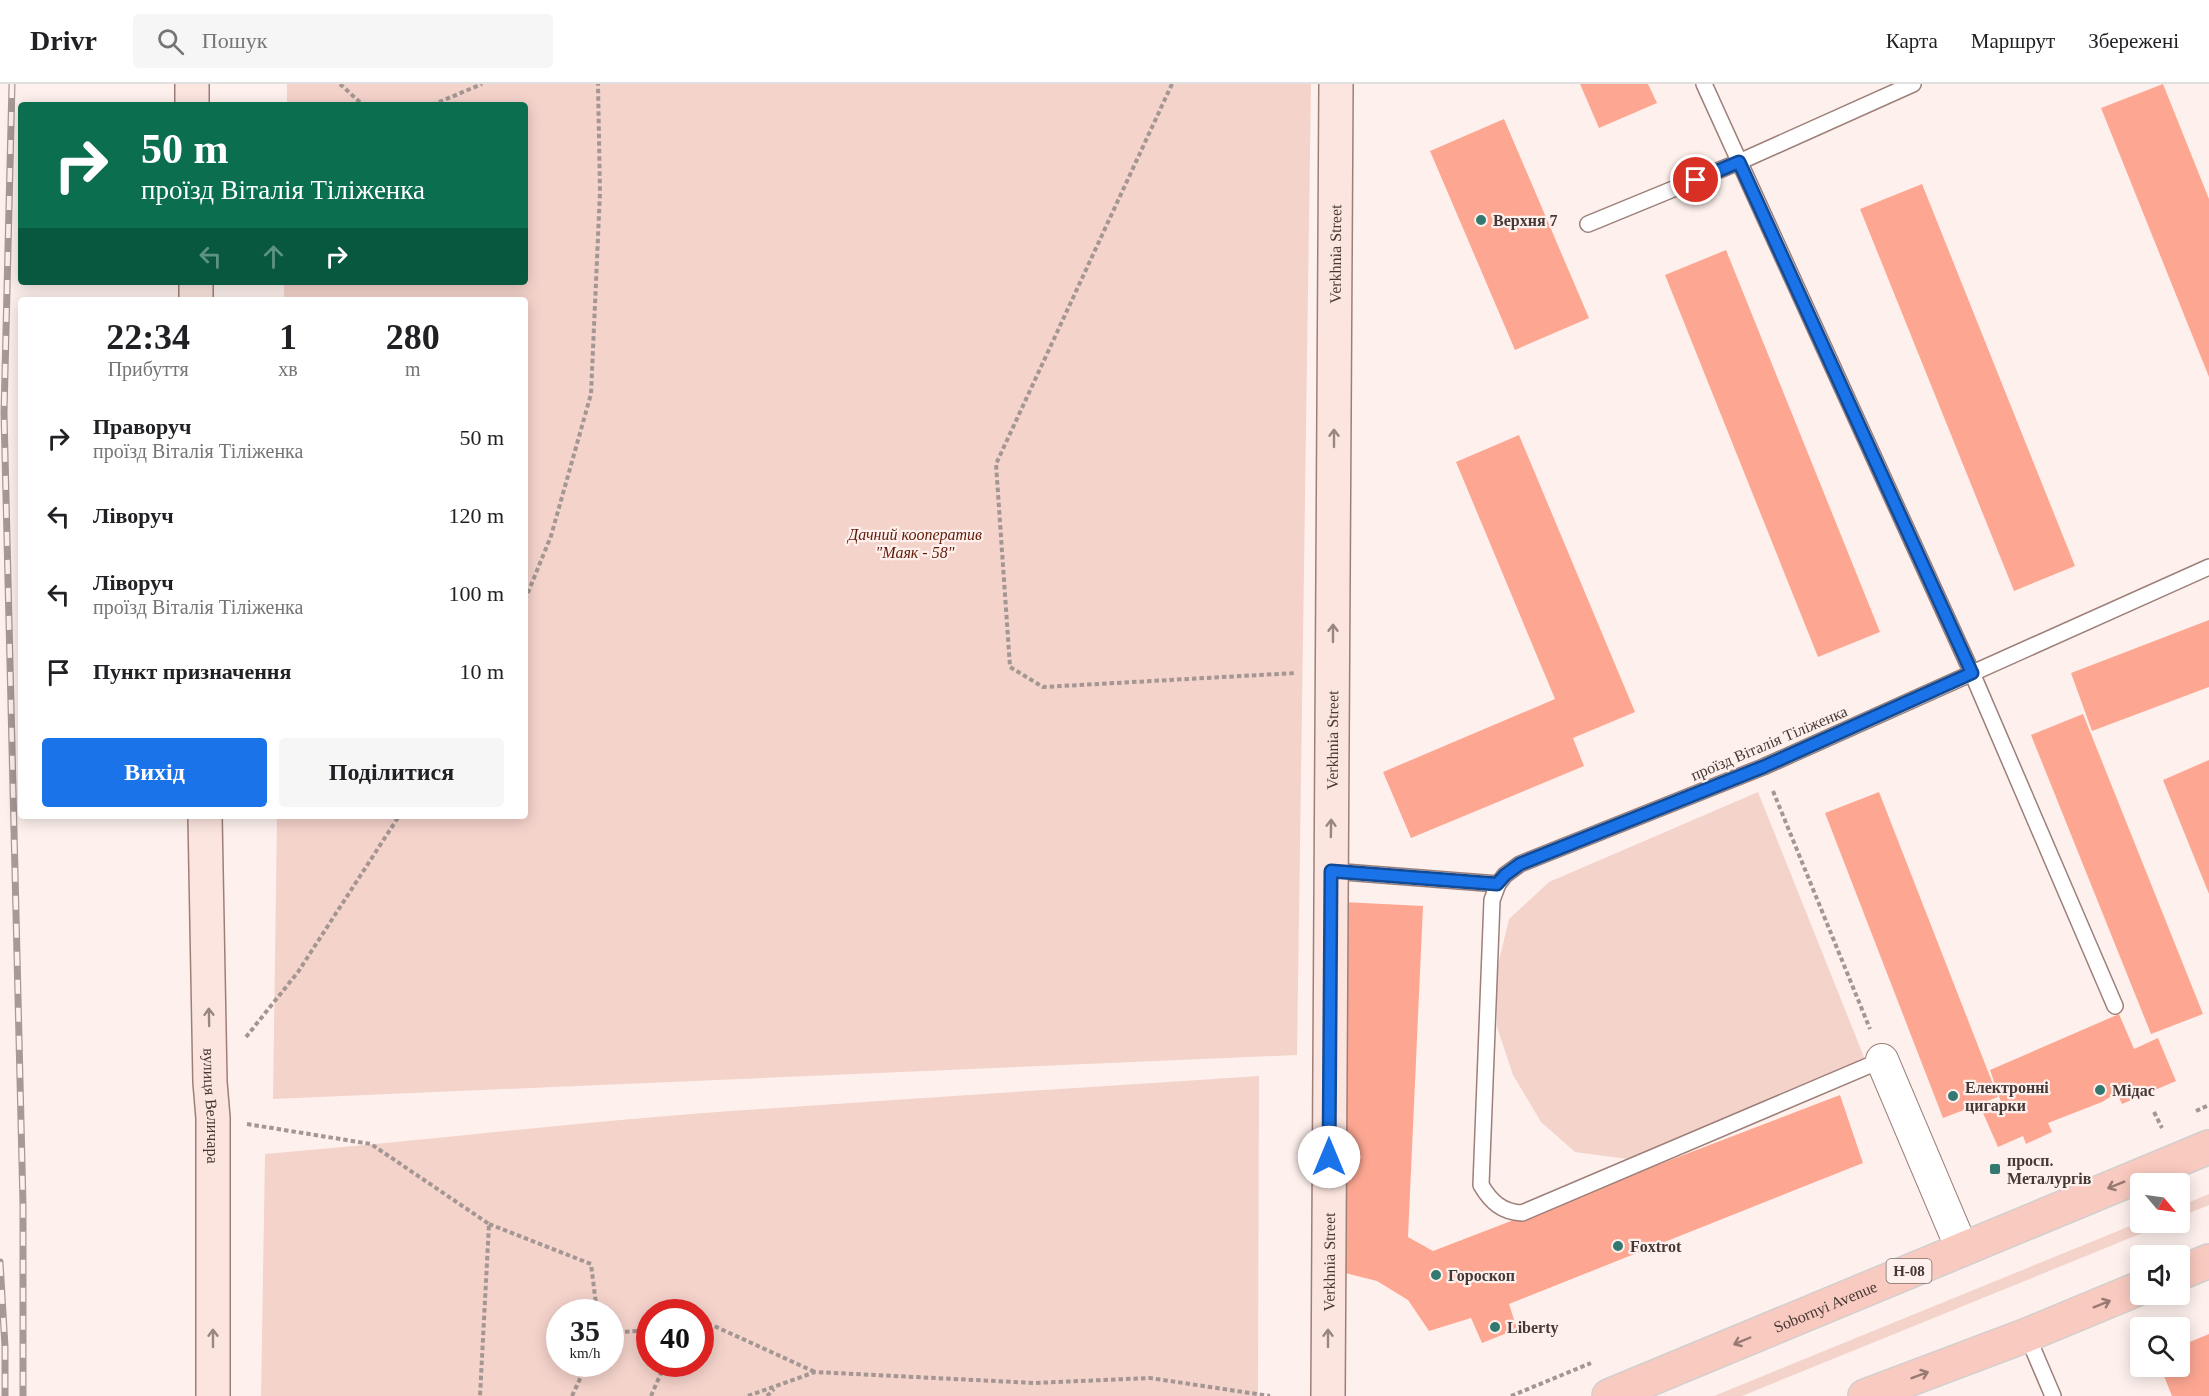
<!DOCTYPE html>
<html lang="uk">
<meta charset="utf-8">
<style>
:root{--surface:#fff;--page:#f6f6f6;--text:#202124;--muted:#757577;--line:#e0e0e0;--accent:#1a73e8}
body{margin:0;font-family:Georgia,serif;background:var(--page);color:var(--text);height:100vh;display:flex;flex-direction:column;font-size:22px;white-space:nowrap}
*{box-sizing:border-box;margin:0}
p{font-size:20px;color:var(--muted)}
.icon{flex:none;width:33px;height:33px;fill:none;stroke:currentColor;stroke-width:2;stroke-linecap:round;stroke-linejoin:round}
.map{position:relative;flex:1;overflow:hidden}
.sheet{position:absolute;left:18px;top:213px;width:510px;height:522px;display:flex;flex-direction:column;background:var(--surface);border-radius:6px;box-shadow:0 3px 15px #0003}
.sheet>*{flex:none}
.banner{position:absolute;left:18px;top:18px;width:510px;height:183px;border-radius:6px;box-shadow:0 3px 15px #0003;background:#0b6e4f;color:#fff;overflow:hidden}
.needle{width:39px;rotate:119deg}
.controls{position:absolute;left:2130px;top:1089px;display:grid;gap:12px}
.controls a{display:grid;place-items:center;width:60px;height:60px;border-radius:6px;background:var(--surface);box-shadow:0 3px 15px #0003;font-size:30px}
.speed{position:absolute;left:546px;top:1215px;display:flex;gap:12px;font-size:30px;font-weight:700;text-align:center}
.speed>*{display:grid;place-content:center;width:78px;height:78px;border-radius:50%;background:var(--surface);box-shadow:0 3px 15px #0003;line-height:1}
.speed small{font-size:15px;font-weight:400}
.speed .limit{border:9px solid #d22;background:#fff;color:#111}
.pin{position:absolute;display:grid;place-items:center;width:51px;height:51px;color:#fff;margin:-26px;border:3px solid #fff;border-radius:50%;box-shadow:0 2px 6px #0007}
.me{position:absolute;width:66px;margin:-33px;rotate:0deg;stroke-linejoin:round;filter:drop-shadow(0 0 4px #0008)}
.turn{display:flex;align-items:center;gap:21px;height:126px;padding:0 24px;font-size:27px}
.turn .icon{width:78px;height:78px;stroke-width:2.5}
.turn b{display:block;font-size:42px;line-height:51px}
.lanes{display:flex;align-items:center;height:57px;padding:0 24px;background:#0003;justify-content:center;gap:30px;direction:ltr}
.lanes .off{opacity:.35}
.eta{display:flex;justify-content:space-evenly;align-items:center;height:102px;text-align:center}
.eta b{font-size:36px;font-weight:800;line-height:42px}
.action{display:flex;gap:12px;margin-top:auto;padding:12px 24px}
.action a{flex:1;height:69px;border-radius:6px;background:var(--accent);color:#fff;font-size:24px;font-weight:800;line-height:69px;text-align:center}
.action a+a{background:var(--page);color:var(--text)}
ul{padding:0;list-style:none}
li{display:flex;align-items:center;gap:18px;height:78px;padding:0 24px}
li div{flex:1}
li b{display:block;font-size:22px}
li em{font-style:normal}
header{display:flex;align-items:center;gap:36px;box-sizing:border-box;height:84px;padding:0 30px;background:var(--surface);border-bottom:2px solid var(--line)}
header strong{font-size:28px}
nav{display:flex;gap:33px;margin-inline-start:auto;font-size:21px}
.search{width:420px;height:54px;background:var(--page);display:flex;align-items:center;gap:15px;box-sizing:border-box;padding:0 21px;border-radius:6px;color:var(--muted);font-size:22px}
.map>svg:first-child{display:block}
</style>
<header>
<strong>Drivr</strong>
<div class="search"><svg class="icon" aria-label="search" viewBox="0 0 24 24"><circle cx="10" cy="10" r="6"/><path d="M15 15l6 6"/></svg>Пошук</div>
<nav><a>Карта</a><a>Маршрут</a><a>Збережені</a></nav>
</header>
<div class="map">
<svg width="2209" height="1312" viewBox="0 0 2209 1312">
<rect width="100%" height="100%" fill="#fef1ed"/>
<g fill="#f4d3cb" fill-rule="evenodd">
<polygon points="287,0 1311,0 1297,971 273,1015 277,732 525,732 525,216 284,216 284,198 525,198 525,21 287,21"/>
<polygon points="1758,708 1866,978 1635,1076 1575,1068 1541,1038 1513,991 1497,943 1497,885 1509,835 1549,798"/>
<path d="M1259 992 1258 1312H261L265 1070C412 1058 558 1040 704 1029 889 1016 1074 1004 1259 992ZM610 1228V1280H560V1228ZM700 1228V1280H650V1228Z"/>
<polygon points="2209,1110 2209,1121 2180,1133 2180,1122"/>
<polygon points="2140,1138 2167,1139 1742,1312 1714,1312"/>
</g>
<g fill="#fda793">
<polygon points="1580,0 1648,0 1657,19 1599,44"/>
<polygon points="2163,0 2209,115 2209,293 2101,24"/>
<polygon points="1504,35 1589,234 1515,266 1430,67"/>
<polygon points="1922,100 2075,482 2014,507 1860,125"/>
<polygon points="1726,166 1880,548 1818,573 1665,191"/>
<polygon points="1519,351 1635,628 1573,654 1584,682 1411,754 1383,688 1555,615 1456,378"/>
<polygon points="2209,536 2209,603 2092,647 2071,589"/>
<polygon points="2083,630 2203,930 2151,950 2031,651"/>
<polygon points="2209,676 2209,810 2163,696"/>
<polygon points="1879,708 1998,1013 1943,1034 1825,729"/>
<polygon points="1343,818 1423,822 1408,1153 1433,1167 1840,1011 1863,1079 1509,1220 1517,1245 1482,1259 1471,1234 1429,1247 1408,1216 1377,1197 1341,1188"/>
<polygon points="2119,930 2134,965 2158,954 2176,997 2122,1020 2117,1009 2102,1018 2048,1039 2052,1048 2026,1060 2023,1052 1998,1063 1983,1029 2002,1021 1990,986"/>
<polygon points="2209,1250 2209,1312 2172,1312 2160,1282 2180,1282 2180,1262"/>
</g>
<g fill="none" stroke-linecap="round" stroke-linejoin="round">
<g stroke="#9d7f78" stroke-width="18">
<g id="lane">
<polyline points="1704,0 1972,589 2115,922"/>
<polyline points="1588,140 1739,78 1913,0"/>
<polyline points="1331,787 1498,800 1505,791 1520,780 1763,683 2209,483"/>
<path d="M1498 800 1492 816 1481 1101C1491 1118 1502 1128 1522 1129L1882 976"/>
<polyline points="2027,1251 2053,1312"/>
</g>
</g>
<g stroke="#9d7f78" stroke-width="34">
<polyline id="street" points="1882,976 1962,1165"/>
</g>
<g stroke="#9d7f78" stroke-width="36">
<g id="secondary">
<polyline points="192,0 192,21"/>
<polyline points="196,198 196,216"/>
<path id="s1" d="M205 732 210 998 213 1034V1312"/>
<path id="s2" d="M1328 1312 1336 0"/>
</g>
</g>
<g stroke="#d2cfcf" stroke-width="36">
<g id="primary">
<polyline points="2180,1189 2209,1177"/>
<path id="s3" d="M1609 1312 2209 1063"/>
<polyline points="1865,1312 2027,1251 2140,1204"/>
</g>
</g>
<g stroke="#a39693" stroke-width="4" stroke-dasharray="4.5 3" stroke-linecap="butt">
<polyline points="340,0 363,21"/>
<polyline points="1172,0 996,380 1010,583 1043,603 1296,589"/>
<polyline points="432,21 482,0"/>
<polyline points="525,516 551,452 591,310 600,108 598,0"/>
<polyline points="1773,707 1870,945"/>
<polyline points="246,953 298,888 399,732"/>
<polyline points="2196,1027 2209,1021"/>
<polyline points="2154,1028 2162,1044"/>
<polyline points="247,1040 371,1060 489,1140 480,1312"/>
<polyline points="489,1140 591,1180 597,1228"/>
<polyline points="700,1242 712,1241 815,1288"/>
<polyline points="610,1249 650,1246"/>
<polyline points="572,1312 587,1280"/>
<polyline points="651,1312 665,1280"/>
<polyline points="748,1312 815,1288 1034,1299 1150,1294 1270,1312"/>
<polyline points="767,1312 774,1305"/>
<polyline points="1511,1312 1591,1279"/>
</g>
<use href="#lane" stroke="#fff" stroke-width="15"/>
<use href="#street" stroke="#fff" stroke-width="32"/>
<use href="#secondary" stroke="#fce5df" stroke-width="33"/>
<use href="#primary" stroke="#f9cabf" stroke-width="33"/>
<g stroke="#a69996" stroke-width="7">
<g id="rail">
<polyline points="12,0 4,329 23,1121 23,1312"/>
<polyline points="0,1178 5,1263 5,1312"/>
</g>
</g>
<use href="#rail" stroke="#fef1ed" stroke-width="4.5" stroke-dasharray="14" stroke-linecap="butt"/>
</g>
<defs><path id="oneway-shaft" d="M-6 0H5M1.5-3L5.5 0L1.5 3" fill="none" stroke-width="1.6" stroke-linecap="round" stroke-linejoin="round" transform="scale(1.5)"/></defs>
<g stroke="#978682">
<use href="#oneway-shaft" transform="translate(1334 354) rotate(-90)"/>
<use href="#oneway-shaft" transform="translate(1333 549) rotate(-90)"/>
<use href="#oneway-shaft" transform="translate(1331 744) rotate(-89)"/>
<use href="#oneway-shaft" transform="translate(209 933) rotate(-91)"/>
<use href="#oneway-shaft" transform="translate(213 1254) rotate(-90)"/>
<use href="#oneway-shaft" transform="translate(1328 1254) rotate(-90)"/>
</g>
<g stroke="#967a73">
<use href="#oneway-shaft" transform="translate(2116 1101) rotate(158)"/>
<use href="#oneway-shaft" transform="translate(2102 1220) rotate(-22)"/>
<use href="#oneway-shaft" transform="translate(1742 1257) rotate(157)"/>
<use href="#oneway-shaft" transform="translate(1920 1291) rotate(-21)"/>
</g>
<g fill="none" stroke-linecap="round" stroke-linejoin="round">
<g stroke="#114b97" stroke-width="15">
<polyline id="route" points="1329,1073 1331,787 1497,800 1505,791 1520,780 1763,683 1972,589 1739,78 1696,96"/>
</g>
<use href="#route" stroke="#1a73e8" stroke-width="10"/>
</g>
<g fill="#337970" stroke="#fef1ed" stroke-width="2">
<circle cx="1481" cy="136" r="6"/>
<circle cx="2100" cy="1006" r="6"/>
<circle cx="1953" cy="1012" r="6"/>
<rect x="1989" y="1079" width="12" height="12" rx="3"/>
<circle cx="1618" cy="1162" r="6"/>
<circle cx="1436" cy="1191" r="6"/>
<circle cx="1495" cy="1243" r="6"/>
</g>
<g text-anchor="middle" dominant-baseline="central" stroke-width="4.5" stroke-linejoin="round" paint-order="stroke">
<rect fill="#fef1ed" stroke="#7c706c" stroke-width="1.5" x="1886.5" y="1175" width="45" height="24" rx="4.5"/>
<g font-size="15" font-weight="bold" fill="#453835">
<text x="1909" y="1187">Н-08</text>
</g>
<g font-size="16" font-weight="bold" fill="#453835" stroke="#fef1ed" text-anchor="start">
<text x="1493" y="136">Верхня 7</text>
<text x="1965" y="1003">Електронні<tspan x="1965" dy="18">цигарки</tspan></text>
<text x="2112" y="1006">Мідас</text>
<text x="2007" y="1076">просп.<tspan x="2007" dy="18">Металургів</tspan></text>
<text x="1630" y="1162">Foxtrot</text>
<text x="1448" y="1191">Гороскоп</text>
<text x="1507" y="1243">Liberty</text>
</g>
<g font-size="16" fill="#453835" stroke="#fef1ed">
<text stroke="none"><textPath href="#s2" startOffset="1142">Verkhnia Street</textPath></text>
<text stroke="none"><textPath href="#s2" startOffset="656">Verkhnia Street</textPath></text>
<text transform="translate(1769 659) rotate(-23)">проїзд Віталія Тіліженка</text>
<text stroke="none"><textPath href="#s1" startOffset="290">вулиця Величара</textPath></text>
<text stroke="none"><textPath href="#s2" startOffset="134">Verkhnia Street</textPath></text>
<text stroke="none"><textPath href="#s3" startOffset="234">Sobornyi Avenue</textPath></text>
</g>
<g font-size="16" font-style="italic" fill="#621807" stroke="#fef1ed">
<text x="915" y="450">Дачний кооператив<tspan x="915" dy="18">"Маяк - 58"</tspan></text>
</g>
</g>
</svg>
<div class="controls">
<a><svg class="needle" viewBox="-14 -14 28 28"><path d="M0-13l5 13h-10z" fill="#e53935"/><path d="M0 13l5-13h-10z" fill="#757577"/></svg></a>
<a><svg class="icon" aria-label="sound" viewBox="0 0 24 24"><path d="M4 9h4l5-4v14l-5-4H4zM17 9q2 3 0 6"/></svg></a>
<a><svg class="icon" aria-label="search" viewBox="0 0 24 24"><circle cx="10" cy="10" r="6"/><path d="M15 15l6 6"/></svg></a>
</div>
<div class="speed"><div>35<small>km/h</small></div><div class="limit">40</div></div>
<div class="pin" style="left:1696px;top:96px;background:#d93025"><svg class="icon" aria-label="arrive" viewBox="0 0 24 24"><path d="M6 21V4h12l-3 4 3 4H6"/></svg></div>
<svg class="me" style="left:1329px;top:1073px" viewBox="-20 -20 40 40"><circle r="19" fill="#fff"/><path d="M0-13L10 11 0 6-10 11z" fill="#1a73e8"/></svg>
<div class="banner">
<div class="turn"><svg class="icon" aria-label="right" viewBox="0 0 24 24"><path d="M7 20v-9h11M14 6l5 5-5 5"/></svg><div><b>50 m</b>проїзд Віталія Тіліженка</div></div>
<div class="lanes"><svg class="icon off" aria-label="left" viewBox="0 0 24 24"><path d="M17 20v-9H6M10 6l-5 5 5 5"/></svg><svg class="icon off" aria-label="ahead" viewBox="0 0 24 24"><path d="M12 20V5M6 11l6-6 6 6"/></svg><svg class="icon" aria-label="right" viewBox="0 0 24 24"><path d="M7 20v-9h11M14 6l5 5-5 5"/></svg></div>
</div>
<section class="sheet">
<div class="eta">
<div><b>22:34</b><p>Прибуття</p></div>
<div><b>1</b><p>хв</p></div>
<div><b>280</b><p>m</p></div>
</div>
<ul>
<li><svg class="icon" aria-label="right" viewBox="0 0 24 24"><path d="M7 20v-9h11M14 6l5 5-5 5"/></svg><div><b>Праворуч</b><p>проїзд Віталія Тіліженка</p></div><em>50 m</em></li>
<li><svg class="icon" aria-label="left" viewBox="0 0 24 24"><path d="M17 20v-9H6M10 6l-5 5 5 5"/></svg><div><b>Ліворуч</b></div><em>120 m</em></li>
<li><svg class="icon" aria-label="left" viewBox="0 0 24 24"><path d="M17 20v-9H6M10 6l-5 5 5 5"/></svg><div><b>Ліворуч</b><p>проїзд Віталія Тіліженка</p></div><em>100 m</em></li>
<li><svg class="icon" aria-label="arrive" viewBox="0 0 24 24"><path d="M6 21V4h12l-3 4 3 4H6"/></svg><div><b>Пункт призначення</b></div><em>10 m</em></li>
</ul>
<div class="action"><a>Вихід</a><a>Поділитися</a></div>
</section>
</div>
